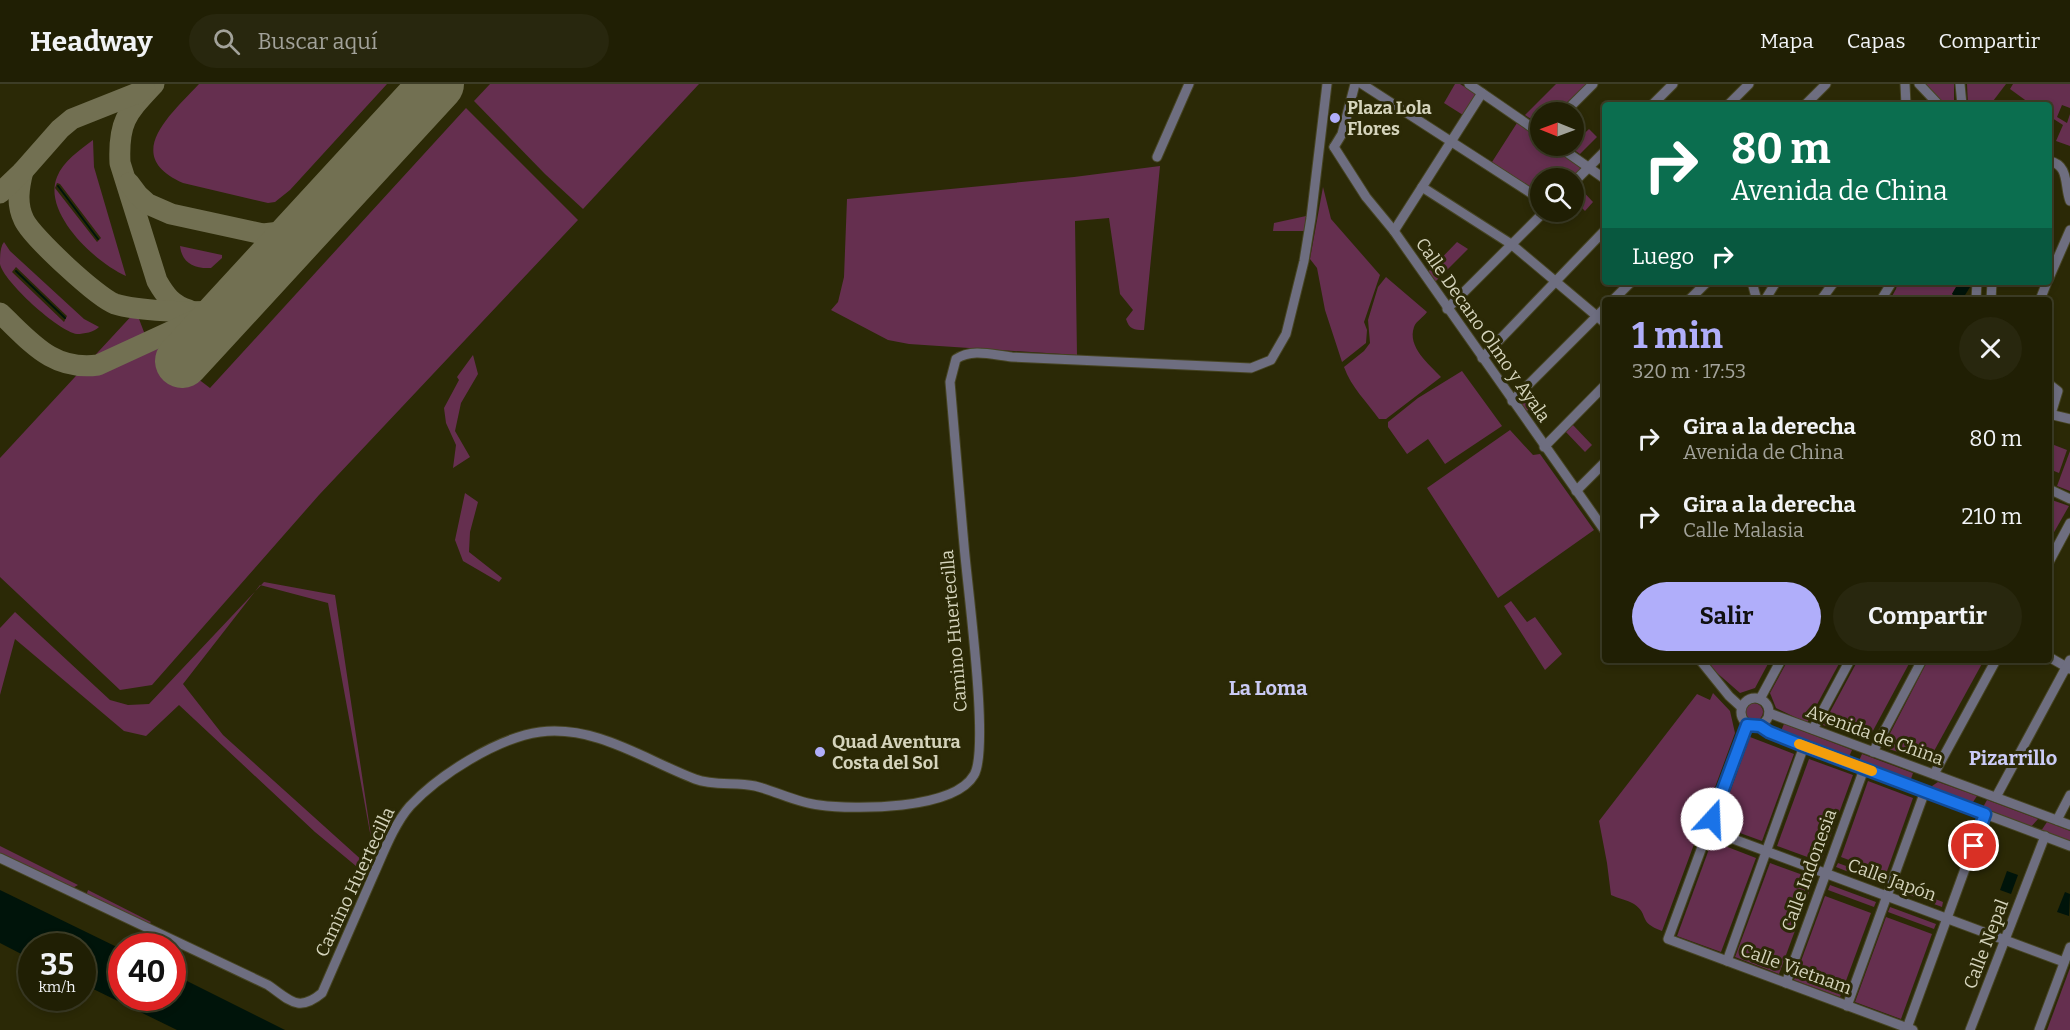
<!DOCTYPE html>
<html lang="es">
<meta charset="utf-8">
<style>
:root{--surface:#201f04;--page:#28270e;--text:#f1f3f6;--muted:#a2a29a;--line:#3d3d26;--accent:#b0aefa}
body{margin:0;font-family:Bitter,serif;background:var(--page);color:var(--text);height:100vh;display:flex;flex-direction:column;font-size:22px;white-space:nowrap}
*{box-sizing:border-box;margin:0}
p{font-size:20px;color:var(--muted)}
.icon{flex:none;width:33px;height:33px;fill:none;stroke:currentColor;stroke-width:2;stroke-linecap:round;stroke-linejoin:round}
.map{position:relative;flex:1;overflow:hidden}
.drawer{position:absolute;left:1602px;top:213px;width:450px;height:366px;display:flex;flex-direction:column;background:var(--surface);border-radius:6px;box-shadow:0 3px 9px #0003,0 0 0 2px var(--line)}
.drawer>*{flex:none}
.banner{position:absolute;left:1602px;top:18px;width:450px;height:183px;border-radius:6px;box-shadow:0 3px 9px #0003,0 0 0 2px var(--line);background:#0b6e4f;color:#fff;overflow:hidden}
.needle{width:39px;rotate:271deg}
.tools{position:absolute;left:1530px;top:18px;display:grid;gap:12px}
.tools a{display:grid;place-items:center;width:54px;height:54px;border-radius:50%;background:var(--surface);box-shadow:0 3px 9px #0003,0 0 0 2px var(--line);font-size:30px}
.speed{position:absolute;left:18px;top:849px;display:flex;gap:12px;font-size:30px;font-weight:700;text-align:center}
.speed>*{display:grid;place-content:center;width:78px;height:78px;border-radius:50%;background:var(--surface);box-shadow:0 3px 9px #0003,0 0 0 2px var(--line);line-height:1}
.speed small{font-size:15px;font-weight:400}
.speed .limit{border:9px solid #d22;background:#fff;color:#111}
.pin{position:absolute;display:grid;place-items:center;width:51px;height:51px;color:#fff;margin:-26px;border:3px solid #fff;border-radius:50%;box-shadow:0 2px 6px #0007}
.me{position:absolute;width:66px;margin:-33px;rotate:20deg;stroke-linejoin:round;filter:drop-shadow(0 0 4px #0008)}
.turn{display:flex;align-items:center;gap:21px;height:126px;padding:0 30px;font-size:27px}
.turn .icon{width:78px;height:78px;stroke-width:2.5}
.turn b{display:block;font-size:42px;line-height:51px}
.then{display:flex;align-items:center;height:57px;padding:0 30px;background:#0003;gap:12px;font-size:22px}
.round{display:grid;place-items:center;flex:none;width:63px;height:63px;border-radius:32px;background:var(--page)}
.head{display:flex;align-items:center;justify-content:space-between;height:102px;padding:0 30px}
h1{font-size:36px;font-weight:700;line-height:45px;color:var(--accent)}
.button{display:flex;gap:12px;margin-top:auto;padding:12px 30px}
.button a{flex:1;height:69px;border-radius:36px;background:var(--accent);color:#111;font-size:24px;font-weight:700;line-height:69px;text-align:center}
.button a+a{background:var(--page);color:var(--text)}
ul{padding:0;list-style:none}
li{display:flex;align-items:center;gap:18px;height:78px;padding:0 30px}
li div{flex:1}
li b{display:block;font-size:22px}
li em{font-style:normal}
header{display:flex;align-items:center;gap:36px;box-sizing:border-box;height:84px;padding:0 30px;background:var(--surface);border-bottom:2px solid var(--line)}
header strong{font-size:28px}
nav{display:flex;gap:33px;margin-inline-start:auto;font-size:21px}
.search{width:420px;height:54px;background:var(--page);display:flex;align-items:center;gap:15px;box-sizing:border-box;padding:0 21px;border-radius:33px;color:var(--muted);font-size:22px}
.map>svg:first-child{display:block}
</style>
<header>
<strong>Headway</strong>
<div class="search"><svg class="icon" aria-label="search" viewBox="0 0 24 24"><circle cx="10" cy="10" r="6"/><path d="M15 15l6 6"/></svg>Buscar aquí</div>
<nav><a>Mapa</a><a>Capas</a><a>Compartir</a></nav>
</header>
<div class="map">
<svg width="2070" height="946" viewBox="0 0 2070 946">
<rect width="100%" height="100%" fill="#2b2906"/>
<g fill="#652f4f" fill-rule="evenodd">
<path d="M199 0H387L290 106 275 118 268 119 183 99C121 72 171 30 199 0Z"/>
<polygon points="490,0 699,0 583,125 545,90 474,17"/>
<polygon points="1455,0 1460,0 1477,11 1463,31 1444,19"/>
<polygon points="1556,0 1586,0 1557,28 1540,28 1540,41 1525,31"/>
<polygon points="1925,0 1954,0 1954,21 1944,21"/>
<polygon points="1967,0 2006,0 1990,21 1968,21"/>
<polygon points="2013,0 2070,0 2070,24 2062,21 2057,33 2067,39 2070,30 2070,62 2056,57 2063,41 2049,32 2049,21 2032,21 2010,5"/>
<polygon points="466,24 578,136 319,411 152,601 120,606 0,493 0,374 136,227 147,256 210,304"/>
<polygon points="1517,39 1540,55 1540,62 1550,62 1583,84 1572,94 1540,94 1540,110 1492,78"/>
<polygon points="1589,45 1597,53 1580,70 1570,63"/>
<path d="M93 56 94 83 126 192C96 179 42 129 57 93 63 77 80 66 93 56ZM57 99 60 100 101 154 97 158 55 104Z"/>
<path d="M1160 82 1144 246C1134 246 1129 245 1126 235L1133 226 1120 210 1109 134 1075 137 1077 271 909 260 888 256 831 226 838 218 844 193 847 115 1074 93Z"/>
<polygon points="1577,101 1593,118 1585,127 1574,116 1574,104"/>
<polygon points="1323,103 1331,135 1380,191 1364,238 1367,246 1366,259 1342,278 1325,226 1317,184 1310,175"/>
<polygon points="1306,132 1304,147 1273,147 1274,139"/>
<path d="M4 158 10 167 84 235 99 243C94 248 84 250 77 250 59 248 3 197 0 180 0 172 0 163 4 158ZM16 183 67 232 64 238 12 188Z"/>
<polygon points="1457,158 1468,165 1434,199 1427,189"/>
<path d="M180 162 222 171V174L211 184C194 185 182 179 180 162Z"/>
<path d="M1386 193 1427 228C1424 233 1416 237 1414 243 1407 263 1429 280 1441 293L1386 335H1379C1367 318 1351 303 1344 283L1364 267 1370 259 1368 236 1378 203Z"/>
<polygon points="1898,198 1959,198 1952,210 1961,216 1890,216 1896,205"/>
<polygon points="473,271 478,290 461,319 455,347 470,373 453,384 456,361 446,339 444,324 459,296 457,293"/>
<polygon points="1462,287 1502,342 1445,380 1428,355 1407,370 1388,343 1388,338 1418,314"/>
<polygon points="1525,309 1535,319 1526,328 1518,316"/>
<polygon points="1572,340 1592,361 1585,368 1565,347"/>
<polygon points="1510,346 1533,371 1540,370 1594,446 1498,514 1427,404"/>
<polygon points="2049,359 2067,366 2059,389 2049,385"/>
<polygon points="2070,367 2070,407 2057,402"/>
<polygon points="465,409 478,418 470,448 469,468 502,494 499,498 463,477 455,456"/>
<polygon points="2049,415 2069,422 2049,457"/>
<polygon points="264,498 335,511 373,765 328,519 260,501 183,600 223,651 365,779 368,792 315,748 179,621 146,652 124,647 15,555 0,611 0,544 15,528 110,616 128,621 149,620"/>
<polygon points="1511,517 1527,538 1535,533 1562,570 1545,586 1504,522"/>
<polygon points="1707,576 1770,576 1755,604 1740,609 1716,588"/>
<polygon points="1788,576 1841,576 1807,639 1776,624 1770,609"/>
<polygon points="1858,576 1911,576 1868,656 1823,641"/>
<polygon points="1928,576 1984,576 1928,678 1883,663"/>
<path d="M1713 609 1730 627 1735 649 1662 847C1637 838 1650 831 1634 820 1628 816 1619 815 1611 811L1607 779 1599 737 1697 610 1710 616Z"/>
<circle cx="1754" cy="628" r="9"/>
<polygon points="1784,640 1852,666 1848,675 1780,649"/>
<polygon points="1750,653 1794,670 1762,757 1718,741"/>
<polygon points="1862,670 1913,689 1910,698 1858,679"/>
<polygon points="1809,675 1853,691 1821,778 1777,762"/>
<polygon points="1868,697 1913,714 1886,790 1841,773"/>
<polygon points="1938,698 1977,712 1971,721 1934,707 1932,702"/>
<polygon points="1987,716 2038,735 2031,743 1982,725"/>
<polygon points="2047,738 2070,747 2070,758 2041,747"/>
<polygon points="1712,757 1756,774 1721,868 1677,852"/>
<polygon points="0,762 78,801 71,805 0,771"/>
<polygon points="1770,779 1814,795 1779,890 1735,873"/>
<polygon points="1838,779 1884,796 1882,801 1836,783"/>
<polygon points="1830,801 1876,818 1874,823 1828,806"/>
<polygon points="1898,801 1943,818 1942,823 1896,806"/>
<polygon points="88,806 151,838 149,840 86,812"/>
<polygon points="1825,812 1871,829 1840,913 1794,896"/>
<polygon points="1890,823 1936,840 1934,845 1888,828"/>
<polygon points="1886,833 1932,850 1901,935 1855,918"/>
<polygon points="2070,884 2070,946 2047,946"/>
</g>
<g fill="#00140a">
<polygon points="1959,198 1970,203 1962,216 1952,210"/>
<polygon points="2007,787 2018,791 2011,810 2000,806"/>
<polygon points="0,806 121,865 122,914 172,914 173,890 285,946 177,946 83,900 82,862 32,862 31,875 0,859"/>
<polygon points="2065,808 2070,810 2069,832 2057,828"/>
</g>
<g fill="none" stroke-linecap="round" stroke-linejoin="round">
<g stroke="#00140a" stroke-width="2">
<polyline points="58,102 98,155"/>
<polyline points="16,187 65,234"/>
</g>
<g stroke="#727052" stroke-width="21">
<path d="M154 0C127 29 118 37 120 79L157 197C165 211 172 221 189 226"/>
<path d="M23 87C19 103 16 120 24 136 32 153 98 214 115 220 137 227 192 229 216 227"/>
<polyline points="129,99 138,111 148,120 171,130 263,150 289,147 308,140"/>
<polyline points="0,109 23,87 60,45 72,35 145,6"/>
<path d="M0 229C31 258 52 287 98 281L237 217"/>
</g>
<polyline stroke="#727052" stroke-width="54" points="182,277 437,0"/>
<g stroke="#464423" stroke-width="11">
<g id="minor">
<polyline points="1362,0 1540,115"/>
<polyline points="1469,0 1540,49"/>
<polyline points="1905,0 1906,21"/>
<polyline points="1919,0 1939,21"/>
<polyline points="1960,0 1962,21"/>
<polyline points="1652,21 1673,0"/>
<polyline points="1728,21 1749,0"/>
<polyline points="1805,21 1826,0"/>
<polyline points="1565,28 1593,0"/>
<polyline points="1558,62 1605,95"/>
<polyline points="1334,63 1366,113 1394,147 1605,447"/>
<polyline points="1334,63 1342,50 1355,0"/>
<polyline points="1157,73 1189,0"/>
<path d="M2049 77C2070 81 2064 102 2070 117"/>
<polyline points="1574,98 1605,67"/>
<polyline points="1422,103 1511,160 1605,239"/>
<polyline points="1394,147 1482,9"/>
<polyline points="2049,194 2070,146"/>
<polyline points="1752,198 1756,213 1759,216"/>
<polyline points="1613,216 1631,198"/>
<polyline points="1689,216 1707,198"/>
<polyline points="1765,216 1776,198"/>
<polyline points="1821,216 1834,198"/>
<polyline points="1881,216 1892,198"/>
<polyline points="1976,216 1977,198"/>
<polyline points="1991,216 1992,198"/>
<polyline points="2040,216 2047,198"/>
<polyline points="1447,225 1544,128"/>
<polyline points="1482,274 1605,146"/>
<polyline points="2049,300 2058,307 2051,330"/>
<polyline points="1512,317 1605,224"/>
<polyline points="2049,330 2070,335"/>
<polyline points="1544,363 1605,301"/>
<polyline points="2049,405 2070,415"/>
<polyline points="1576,407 1605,378"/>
<polyline points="2049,478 2070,439"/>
<polyline points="2049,573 2070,585"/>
<polyline points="1700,576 1729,612 1741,623"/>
<circle cx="1755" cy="628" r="14"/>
<polyline points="1760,615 1781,576"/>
<polyline points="1769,629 2070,741"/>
<polyline points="1747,641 1668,855 1913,946"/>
<polyline points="1760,642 1769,648 1804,662 2070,762"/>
<polyline points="1813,645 1850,576"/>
<polyline points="1873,668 1922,576"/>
<polyline points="1934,690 1996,576"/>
<polyline points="1996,713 2070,576"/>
<polyline points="2057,736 2070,711"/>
<polyline points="1709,746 2064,878"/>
<path d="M0 774 268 901C290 916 298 929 322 909 339 870 356 831 373 792 383 770 394 740 410 722 439 691 497 654 540 648 596 641 645 676 695 695 713 702 735 698 755 702 776 707 797 719 819 721 854 726 954 726 974 691 990 665 967 501 964 461 959 407 955 353 950 298L956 275C972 264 993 271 1012 273L1251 284 1271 276 1286 250 1304 177 1311 134 1327 0"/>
<polyline points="1727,877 1804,662"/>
<polyline points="1786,899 1864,685"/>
<polyline points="1847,922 1925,707"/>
<polyline points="1907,944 1985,730"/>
<polyline points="1970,946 2045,752"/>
<polyline points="2039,946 2070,863"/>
</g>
</g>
<use href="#minor" stroke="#6e6e80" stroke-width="9"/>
</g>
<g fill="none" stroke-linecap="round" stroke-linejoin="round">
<g stroke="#114b97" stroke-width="15">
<polyline id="route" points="1712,735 1747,641 1760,642 1769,648 1804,662 1985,730 1974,762"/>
</g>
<use href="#route" stroke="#1a73e8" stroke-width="10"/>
<polyline stroke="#f59e0b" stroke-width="10" points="1799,660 1872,687"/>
</g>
<g fill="#b0aefa" stroke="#2b2906" stroke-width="2">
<circle cx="1335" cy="34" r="6"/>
<circle cx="820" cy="668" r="6"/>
</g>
<g text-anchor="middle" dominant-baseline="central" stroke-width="6" stroke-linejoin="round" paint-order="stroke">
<g font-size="18" font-weight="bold" fill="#d5d4bc" stroke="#2b2906" text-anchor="start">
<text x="1347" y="24">Plaza Lola<tspan x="1347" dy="21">Flores</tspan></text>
<text x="832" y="658">Quad Aventura<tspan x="832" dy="21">Costa del Sol</tspan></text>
</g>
<g font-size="18" fill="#d5d4bc" stroke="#2b2906">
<text transform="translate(1483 246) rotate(55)">Calle Decano Olmo y Ayala</text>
<text transform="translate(954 547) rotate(-95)">Camino Huertecilla</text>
<text transform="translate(1875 651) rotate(20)">Avenida de China</text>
<text transform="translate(1809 786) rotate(-70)">Calle Indonesia</text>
<text transform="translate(1892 796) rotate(20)">Calle Japón</text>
<text transform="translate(355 798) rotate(-65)">Camino Huertecilla</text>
<text transform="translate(1986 860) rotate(-69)">Calle Nepal</text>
<text transform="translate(1796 885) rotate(20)">Calle Vietnam</text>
</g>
<g font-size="20" font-weight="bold" fill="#cbcbf6" stroke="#2b2906">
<text x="1268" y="604">La Loma</text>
<text x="2013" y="674">Pizarrillo</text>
</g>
</g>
</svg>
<div class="tools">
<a><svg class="needle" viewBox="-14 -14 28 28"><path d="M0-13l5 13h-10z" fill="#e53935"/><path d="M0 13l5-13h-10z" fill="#a2a29a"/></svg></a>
<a><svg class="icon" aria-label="search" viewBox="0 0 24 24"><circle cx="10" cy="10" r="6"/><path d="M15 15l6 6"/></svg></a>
</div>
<div class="speed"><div>35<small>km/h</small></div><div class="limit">40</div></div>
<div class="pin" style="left:1974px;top:762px;background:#d93025"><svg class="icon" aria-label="arrive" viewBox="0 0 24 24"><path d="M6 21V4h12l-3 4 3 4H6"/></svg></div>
<svg class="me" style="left:1712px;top:735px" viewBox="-20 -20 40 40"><circle r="19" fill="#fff"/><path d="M0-13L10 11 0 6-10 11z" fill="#1a73e8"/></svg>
<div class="banner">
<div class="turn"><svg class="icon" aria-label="right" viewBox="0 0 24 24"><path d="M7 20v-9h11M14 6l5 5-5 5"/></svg><div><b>80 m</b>Avenida de China</div></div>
<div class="then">Luego<svg class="icon" aria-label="right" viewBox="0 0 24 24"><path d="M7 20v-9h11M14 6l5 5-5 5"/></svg></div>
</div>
<section class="drawer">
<div class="head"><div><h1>1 min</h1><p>320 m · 17:53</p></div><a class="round"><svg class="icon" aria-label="close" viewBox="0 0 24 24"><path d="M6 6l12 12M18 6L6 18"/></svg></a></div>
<ul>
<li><svg class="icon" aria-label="right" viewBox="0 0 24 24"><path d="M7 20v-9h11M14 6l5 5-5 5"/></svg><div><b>Gira a la derecha</b><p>Avenida de China</p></div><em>80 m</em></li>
<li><svg class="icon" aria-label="right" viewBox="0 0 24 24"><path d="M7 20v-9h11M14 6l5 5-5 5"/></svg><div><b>Gira a la derecha</b><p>Calle Malasia</p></div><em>210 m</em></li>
</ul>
<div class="button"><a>Salir</a><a>Compartir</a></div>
</section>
</div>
